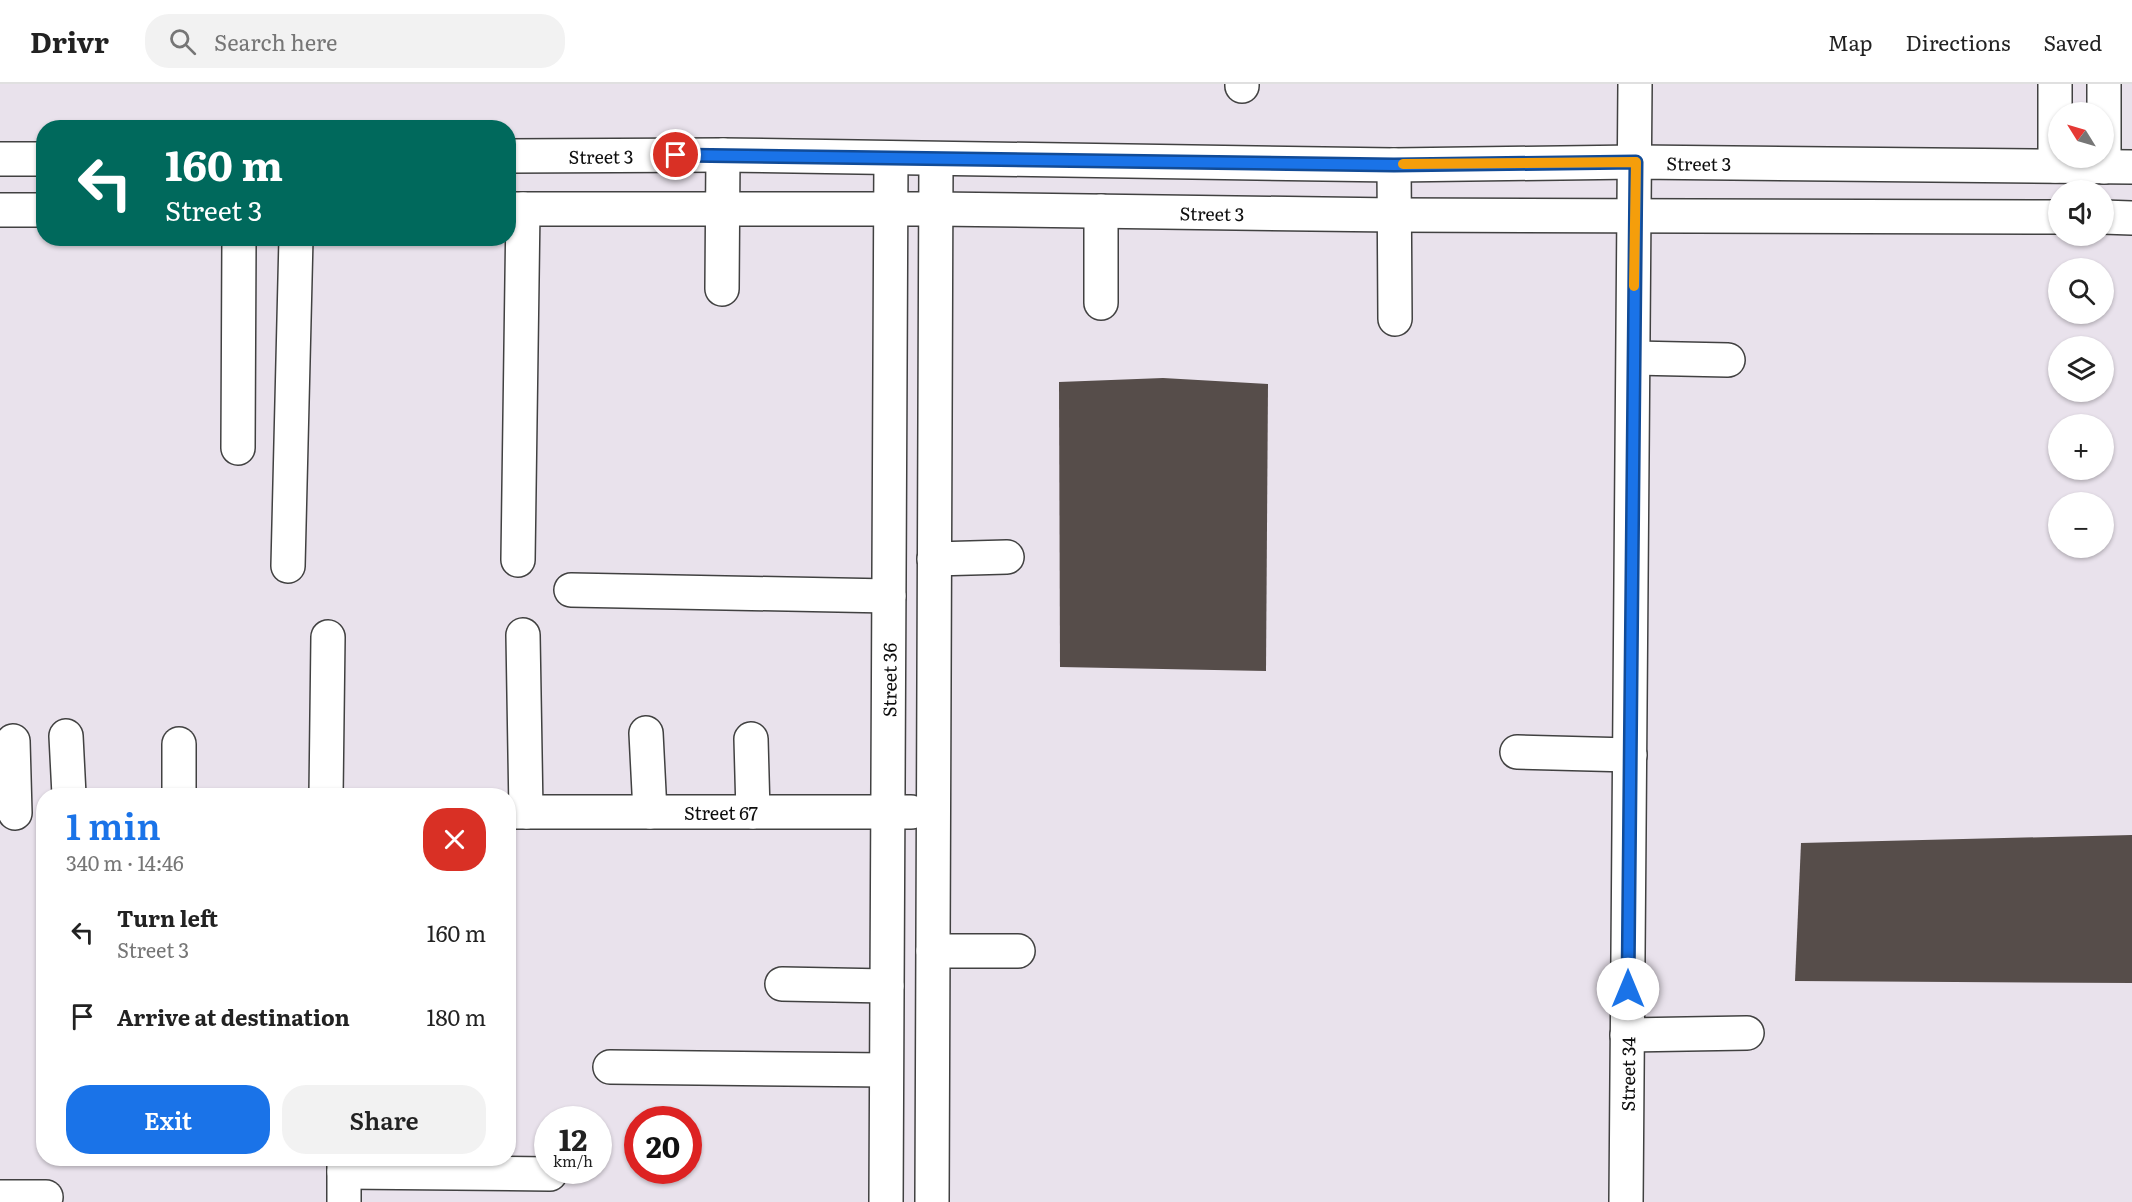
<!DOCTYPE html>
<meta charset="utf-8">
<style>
:root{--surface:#fff;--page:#f2f2f2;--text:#222;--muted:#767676;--line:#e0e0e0;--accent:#1a73e8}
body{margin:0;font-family:Literata,serif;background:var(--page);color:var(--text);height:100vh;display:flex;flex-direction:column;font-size:22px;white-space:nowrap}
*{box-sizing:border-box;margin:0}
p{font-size:20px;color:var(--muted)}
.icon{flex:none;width:33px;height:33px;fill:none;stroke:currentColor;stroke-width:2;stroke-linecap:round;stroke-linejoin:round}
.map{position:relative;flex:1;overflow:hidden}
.panel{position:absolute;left:36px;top:704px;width:480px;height:378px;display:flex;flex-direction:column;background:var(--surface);border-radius:24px;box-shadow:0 2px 4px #0004}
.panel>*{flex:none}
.banner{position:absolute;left:36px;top:36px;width:480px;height:126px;border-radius:24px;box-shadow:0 2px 4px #0004;background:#00695c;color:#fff;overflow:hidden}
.needle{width:39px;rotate:307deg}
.controls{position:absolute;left:2048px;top:18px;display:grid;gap:12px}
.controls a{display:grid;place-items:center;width:66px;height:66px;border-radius:50%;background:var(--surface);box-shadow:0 2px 4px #0004;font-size:30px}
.speed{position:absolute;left:534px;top:1022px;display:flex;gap:12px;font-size:30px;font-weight:700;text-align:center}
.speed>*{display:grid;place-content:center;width:78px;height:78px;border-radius:50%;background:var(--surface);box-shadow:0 2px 4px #0004;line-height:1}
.speed small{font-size:15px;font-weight:400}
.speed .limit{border:9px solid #d22;background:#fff;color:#111}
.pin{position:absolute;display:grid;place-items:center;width:51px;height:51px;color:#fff;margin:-26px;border:3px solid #fff;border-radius:50%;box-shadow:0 2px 6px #0007}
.me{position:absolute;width:66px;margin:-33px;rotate:0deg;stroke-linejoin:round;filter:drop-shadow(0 0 4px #0008)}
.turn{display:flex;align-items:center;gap:21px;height:126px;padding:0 30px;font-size:27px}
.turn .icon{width:78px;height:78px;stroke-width:2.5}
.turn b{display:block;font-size:42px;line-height:51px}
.round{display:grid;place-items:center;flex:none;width:63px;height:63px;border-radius:24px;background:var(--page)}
.summary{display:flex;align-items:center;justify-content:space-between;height:102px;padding:0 30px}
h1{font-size:36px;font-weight:600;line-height:45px;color:var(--accent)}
.button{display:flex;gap:12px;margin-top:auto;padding:12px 30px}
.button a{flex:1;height:69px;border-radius:24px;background:var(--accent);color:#fff;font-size:24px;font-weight:600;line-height:69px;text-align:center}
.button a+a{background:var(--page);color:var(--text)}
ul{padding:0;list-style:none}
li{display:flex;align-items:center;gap:18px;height:84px;padding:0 30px}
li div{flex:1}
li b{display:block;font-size:22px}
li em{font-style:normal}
header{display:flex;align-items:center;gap:36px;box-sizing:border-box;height:84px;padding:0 30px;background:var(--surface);border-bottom:2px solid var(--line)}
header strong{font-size:28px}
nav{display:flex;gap:33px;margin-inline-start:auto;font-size:21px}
.search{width:420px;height:54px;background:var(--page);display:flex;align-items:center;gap:15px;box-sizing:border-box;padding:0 21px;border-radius:24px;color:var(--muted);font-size:22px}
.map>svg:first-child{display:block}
</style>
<header>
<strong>Drivr</strong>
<div class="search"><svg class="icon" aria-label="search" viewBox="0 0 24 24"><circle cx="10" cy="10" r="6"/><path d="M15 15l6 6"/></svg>Search here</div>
<nav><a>Map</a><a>Directions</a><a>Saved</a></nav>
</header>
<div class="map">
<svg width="2132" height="1118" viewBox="0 0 2132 1118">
<rect width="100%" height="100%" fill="#fef8ef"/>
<path fill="#e9e2ec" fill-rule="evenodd" d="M0 0H2132V1118H0ZM2058 28H2103V74H2058ZM44 44H508V154H44ZM2058 106H2103V152H2058ZM2058 184H2103V230H2058ZM2058 262H2103V308H2058ZM2058 340H2103V386H2058ZM2058 418H2103V464H2058ZM44 711H508V1074H44ZM548 1035H598V1086H548ZM638 1035H688V1086H638Z"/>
<g fill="#564d4a">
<polygon points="1163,294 1268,300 1266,587 1060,583 1059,298"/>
<polygon points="2132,751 2132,899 1795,897 1801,759"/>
</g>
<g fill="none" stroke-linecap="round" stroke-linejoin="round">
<g stroke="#414141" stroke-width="36">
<g id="minor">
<polyline points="2055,0 2055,82"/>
<polyline points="1242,2 1242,0"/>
<path id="s1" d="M508 72 723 71 1394 81 1636 78 2132 83"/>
<polyline points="0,75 44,75"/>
<polyline points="1394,81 1395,235"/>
<polyline points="2104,83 2104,0"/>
<path id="s2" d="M508 125H936L1394 131 2058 133"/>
<polyline points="0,126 44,126"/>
<polyline points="1101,127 1101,219"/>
<polyline points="2103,133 2132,134"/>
<polyline points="722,205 723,71"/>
<polyline points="1634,274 1728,276"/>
<polyline points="238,364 239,154"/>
<polyline points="934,475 1007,473"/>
<polyline points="518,476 523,125"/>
<polyline points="288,482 296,154"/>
<polyline points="571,506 889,512"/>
<polyline points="523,551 526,728"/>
<polyline points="646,649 650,728"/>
<polyline points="66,652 69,711"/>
<polyline points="751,655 753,728"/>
<polyline points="13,657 15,729"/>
<polyline points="179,660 179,711"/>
<polyline points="1517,668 1630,671"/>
<polyline points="326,711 328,553"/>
<path id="s3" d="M508 728H911"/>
<polyline points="933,867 1018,867"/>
<polyline points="782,900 887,902"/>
<polyline points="1627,951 1747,949"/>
<polyline points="610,983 886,986"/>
<polyline points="344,1088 550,1090"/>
<polyline points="0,1113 46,1113"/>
<polyline points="344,1118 344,1074"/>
<path id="s4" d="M886 1118 891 74"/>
<polyline points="932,1118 936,75"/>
<path id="s5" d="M1626 1118 1635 0"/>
</g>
</g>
<use href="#minor" stroke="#fff" stroke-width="33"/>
</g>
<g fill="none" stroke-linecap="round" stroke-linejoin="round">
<g stroke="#114b97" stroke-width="15">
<polyline id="route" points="676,71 1394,81 1636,78 1628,905"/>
</g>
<use href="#route" stroke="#1a73e8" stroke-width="10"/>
<polyline stroke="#f59e0b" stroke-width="10" points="1403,80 1636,78 1634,202"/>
</g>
<g text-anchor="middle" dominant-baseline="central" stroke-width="6" stroke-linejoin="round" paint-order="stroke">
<g font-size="18" fill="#0e0e0e" stroke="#fff">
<text stroke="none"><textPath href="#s1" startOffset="93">Street 3</textPath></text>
<text stroke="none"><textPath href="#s1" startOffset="1191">Street 3</textPath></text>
<text stroke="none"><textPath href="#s2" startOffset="704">Street 3</textPath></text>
<text stroke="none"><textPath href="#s4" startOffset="522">Street 36</textPath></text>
<text stroke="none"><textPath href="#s3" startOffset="213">Street 67</textPath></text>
<text stroke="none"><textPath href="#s5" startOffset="128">Street 34</textPath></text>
</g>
</g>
</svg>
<div class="controls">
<a><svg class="needle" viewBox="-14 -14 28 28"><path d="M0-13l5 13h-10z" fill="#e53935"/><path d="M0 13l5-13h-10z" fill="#767676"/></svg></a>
<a><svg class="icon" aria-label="sound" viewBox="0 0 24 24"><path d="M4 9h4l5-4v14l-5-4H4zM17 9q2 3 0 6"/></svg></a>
<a><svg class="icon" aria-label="search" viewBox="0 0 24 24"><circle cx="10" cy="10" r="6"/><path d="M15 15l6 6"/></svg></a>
<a><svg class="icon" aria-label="layers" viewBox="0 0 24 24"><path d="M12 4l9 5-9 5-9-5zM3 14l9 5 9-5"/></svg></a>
<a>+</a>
<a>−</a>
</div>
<div class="speed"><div>12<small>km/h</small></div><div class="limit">20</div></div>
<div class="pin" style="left:676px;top:71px;background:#d93025"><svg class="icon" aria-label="arrive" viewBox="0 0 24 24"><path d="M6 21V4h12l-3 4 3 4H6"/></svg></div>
<svg class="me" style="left:1628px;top:905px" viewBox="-20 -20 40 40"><circle r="19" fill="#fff"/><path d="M0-13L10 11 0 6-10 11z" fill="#1a73e8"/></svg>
<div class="banner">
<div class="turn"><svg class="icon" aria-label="left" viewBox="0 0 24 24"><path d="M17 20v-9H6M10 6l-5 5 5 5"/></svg><div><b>160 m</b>Street 3</div></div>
</div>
<section class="panel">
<div class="summary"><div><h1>1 min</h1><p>340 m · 14:46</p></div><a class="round" style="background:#d93025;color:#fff"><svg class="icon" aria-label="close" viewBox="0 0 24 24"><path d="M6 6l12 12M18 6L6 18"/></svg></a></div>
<ul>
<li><svg class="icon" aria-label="left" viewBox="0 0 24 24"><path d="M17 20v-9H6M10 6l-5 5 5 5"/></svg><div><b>Turn left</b><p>Street 3</p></div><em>160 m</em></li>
<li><svg class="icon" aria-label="arrive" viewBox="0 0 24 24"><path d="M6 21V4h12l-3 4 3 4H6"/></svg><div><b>Arrive at destination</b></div><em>180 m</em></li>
</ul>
<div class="button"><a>Exit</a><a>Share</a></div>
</section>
</div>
